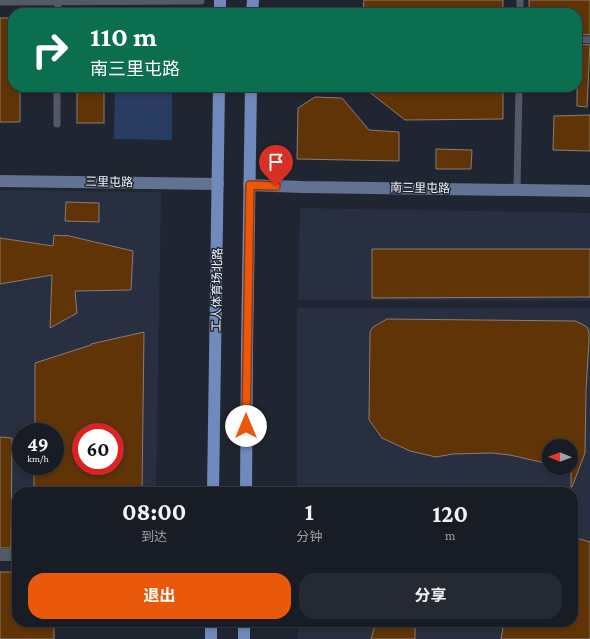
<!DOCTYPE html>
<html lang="zh">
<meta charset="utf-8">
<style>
:root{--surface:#181c25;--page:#252932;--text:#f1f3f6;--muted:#9fa1a7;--line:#363a42;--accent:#ea580c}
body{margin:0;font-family:"Crimson Pro","Noto Sans SC",serif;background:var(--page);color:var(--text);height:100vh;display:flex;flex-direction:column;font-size:15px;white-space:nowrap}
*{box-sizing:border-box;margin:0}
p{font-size:13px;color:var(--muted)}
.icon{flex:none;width:22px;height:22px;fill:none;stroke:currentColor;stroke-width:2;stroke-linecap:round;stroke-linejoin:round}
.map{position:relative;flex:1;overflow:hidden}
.details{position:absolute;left:12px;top:487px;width:566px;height:140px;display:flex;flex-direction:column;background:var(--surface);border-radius:16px;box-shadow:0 2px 6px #0003,0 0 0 1px var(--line)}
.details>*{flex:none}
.top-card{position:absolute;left:8px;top:8px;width:574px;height:84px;border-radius:16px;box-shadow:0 2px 6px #0003,0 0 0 1px var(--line);background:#0b6e4f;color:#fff;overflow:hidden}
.needle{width:26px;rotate:271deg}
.controls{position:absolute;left:542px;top:439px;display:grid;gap:8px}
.controls a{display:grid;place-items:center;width:36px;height:36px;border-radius:50%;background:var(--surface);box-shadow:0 2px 6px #0003,0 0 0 1px var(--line);font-size:20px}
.speed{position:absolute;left:12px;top:423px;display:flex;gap:8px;font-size:20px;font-weight:700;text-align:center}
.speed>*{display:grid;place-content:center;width:52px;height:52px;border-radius:50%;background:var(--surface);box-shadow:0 2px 6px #0003,0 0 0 1px var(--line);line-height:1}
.speed small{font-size:10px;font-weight:400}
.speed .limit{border:6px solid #d22;background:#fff;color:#111}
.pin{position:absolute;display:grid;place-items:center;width:34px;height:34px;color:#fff;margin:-41px -17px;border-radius:50% 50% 50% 0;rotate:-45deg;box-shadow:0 0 4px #0007}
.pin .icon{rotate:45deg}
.me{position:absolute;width:44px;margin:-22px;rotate:0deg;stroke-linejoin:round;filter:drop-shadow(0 0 3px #0008)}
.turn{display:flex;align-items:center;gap:14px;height:84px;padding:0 16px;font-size:18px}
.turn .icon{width:52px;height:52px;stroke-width:2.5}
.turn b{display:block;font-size:28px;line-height:34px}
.eta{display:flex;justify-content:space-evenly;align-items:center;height:68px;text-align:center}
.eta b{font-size:24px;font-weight:700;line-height:28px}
.cta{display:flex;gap:8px;margin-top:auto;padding:8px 16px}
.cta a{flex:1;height:46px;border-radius:16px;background:var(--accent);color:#fff;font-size:16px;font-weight:700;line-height:46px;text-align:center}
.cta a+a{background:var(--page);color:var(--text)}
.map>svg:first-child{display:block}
</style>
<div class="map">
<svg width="590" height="639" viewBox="0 0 590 639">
<rect width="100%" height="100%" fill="#202631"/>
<g fill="#272f40" fill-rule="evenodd">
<path d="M0 190 161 192 156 492H17V546H0ZM21 432H55V466H21ZM81 432H115V466H81Z"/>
<polygon points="300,208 590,213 590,301 298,300"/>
<path d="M297 308H590V639H298V622H573V492H297ZM549 446H571V468H549Z"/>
</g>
<polygon fill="#293c62" points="115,87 172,87 172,140 114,139"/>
<g fill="#603407" stroke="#8a7c72" fill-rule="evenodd">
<polygon points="364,0 503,0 503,13 363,13"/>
<polygon points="529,0 590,0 590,35 577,34 577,13 529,13"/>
<polygon points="0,18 13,18 13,87 20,87 20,122 0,122"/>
<polygon points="577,44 590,45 587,107 577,106"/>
<rect x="77" y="87" width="27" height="36"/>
<polygon points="363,87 503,87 503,119 405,120"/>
<polygon points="315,97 342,98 369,130 399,132 399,161 297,159 298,108"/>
<polygon points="590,115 590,151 553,150 554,116"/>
<polygon points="436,149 472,150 471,169 436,169"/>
<polygon points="66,202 99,203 99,222 65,221"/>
<polygon points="54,235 65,236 65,235 133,251 131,290 75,291 77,313 50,328 52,275 0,284 0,238 53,246"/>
<polygon points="372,249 590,249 590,297 372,298"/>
<polygon points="387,319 575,321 582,324 587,327 589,332 589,341 586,390 585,453 572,487 571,487 571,446 549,446 549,464 510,455 492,453 453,454 436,457 410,451 382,438 369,420 370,332 373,327"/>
<path d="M144 332 142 492H34V466H55V432H35V363L91 345V344ZM77 432H115V466H77Z"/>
<polygon points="0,437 12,438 11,548 0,548"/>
<polygon points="573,537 590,542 590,639 501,639 504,622 573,622"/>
<polygon points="0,572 17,572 17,622 54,622 54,639 0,639"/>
<polygon points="376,622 415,622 415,639 371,639"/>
</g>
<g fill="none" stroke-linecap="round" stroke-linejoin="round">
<g stroke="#535a67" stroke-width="7">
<polyline points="0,2 201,1"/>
<polyline points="58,13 58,2"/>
<polyline points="520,13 520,0"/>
<polyline points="577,39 590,40"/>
<polyline points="57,124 57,87"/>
<polyline points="517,189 519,87"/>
</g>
<polyline stroke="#535a67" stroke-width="12" points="0,555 17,555"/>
<g stroke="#627292" stroke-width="12">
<polyline points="0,181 218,184"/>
<polyline points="249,185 303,187 590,191"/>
</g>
<g stroke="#708abd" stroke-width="12">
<polyline points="220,13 220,0"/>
<polyline points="252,13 253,0"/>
<polyline points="213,492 219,87"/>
<polyline points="246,492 247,348 251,87"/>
<polyline points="211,639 211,622"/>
<polyline points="244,639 244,622"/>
</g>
</g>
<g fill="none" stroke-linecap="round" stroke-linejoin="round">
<g stroke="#983908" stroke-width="10">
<polyline id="route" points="246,426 250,185 276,186"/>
</g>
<use href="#route" stroke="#ea580c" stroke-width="7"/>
</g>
<g text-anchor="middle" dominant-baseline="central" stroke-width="3" stroke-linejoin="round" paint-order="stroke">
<g font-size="12" fill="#eff3fb" stroke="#202631">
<text transform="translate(109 182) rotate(1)">三里屯路</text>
<text transform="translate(420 188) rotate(1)">南三里屯路</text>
<text transform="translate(217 290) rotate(-89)">工人体育场北路</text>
</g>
</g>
</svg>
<div class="controls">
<a><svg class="needle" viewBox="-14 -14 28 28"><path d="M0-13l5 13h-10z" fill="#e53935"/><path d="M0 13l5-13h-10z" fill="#9fa1a7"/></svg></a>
</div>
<div class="speed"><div>49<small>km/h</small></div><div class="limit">60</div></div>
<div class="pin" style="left:276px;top:186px;background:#d93025"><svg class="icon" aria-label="arrive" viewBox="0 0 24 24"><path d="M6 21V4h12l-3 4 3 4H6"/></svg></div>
<svg class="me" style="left:246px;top:426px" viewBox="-20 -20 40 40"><circle r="19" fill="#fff"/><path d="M0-13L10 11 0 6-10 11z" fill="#ea580c"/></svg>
<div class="top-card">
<div class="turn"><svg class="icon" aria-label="right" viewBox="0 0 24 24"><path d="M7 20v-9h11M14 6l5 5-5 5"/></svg><div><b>110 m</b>南三里屯路</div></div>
</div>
<section class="details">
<div class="eta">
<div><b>08:00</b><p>到达</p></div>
<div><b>1</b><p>分钟</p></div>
<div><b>120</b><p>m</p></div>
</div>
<div class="cta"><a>退出</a><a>分享</a></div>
</section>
</div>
